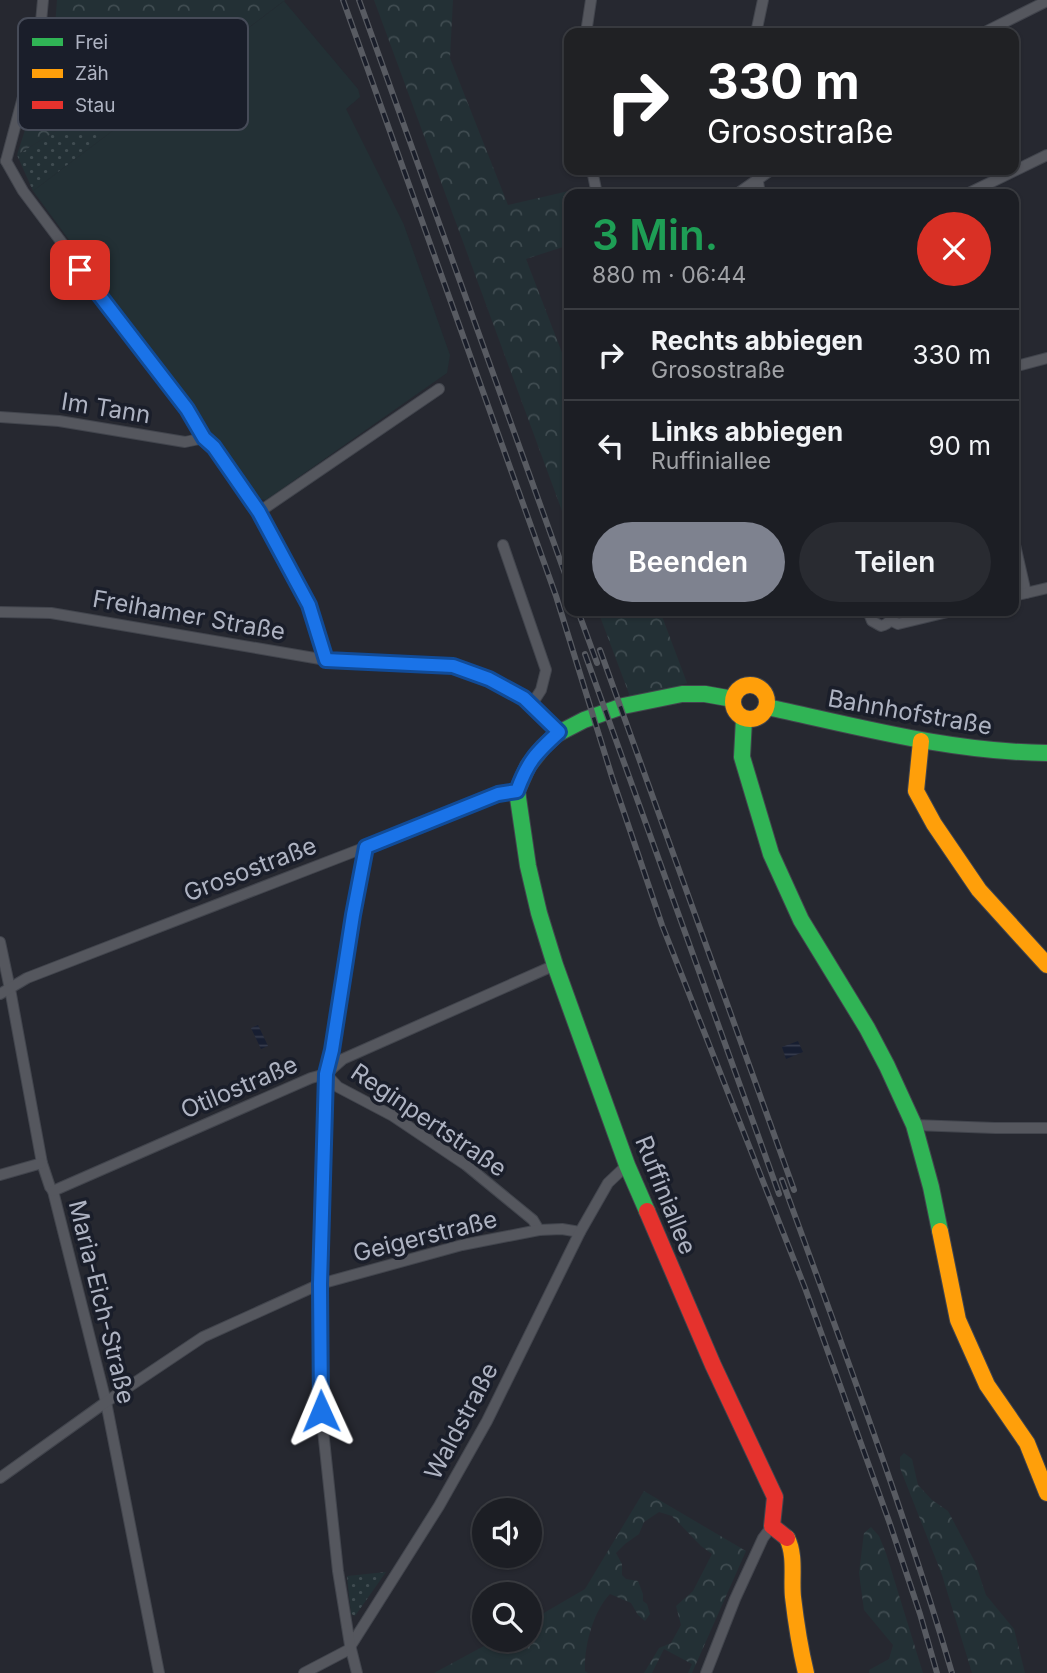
<!DOCTYPE html>
<html lang="de">
<meta charset="utf-8">
<style>
:root{--surface:#1c1e24;--page:#292b31;--text:#f1f3f6;--muted:#a0a2a6;--line:#3a3c41;--accent:#7e828f}
body{margin:0;font-family:Inter,sans-serif;background:var(--page);color:var(--text);height:100vh;display:flex;flex-direction:column;font-size:26px;white-space:nowrap}
*{box-sizing:border-box;margin:0}
p{font-size:23px;color:var(--muted)}
.icon{flex:none;width:38px;height:38px;fill:none;stroke:currentColor;stroke-width:2;stroke-linecap:round;stroke-linejoin:round}
.map{position:relative;flex:1;overflow:hidden}
.panel{position:absolute;left:564px;top:189px;width:455px;height:427px;display:flex;flex-direction:column;background:var(--surface);border-radius:14px;box-shadow:0 2px 5px #0004,0 0 0 2px var(--line)}
.panel>*{flex:none}
.banner{position:absolute;left:564px;top:28px;width:455px;height:147px;border-radius:14px;box-shadow:0 2px 5px #0004,0 0 0 2px var(--line);background:#202124;color:#fff;overflow:hidden}
.buttons{position:absolute;left:472px;top:1498px;display:grid;gap:14px}
.buttons a{display:grid;place-items:center;width:70px;height:70px;border-radius:50%;background:var(--surface);box-shadow:0 2px 5px #0004,0 0 0 2px var(--line);font-size:35px}
.pin{position:absolute;display:grid;place-items:center;width:60px;height:60px;color:#fff;margin:-30px;border-radius:14px;box-shadow:0 4px 10px #0006}
.me{position:absolute;width:77px;margin:-38px;rotate:359deg;stroke-linejoin:round;filter:drop-shadow(0 0 5px #0008)}
.turn{display:flex;align-items:center;gap:24px;height:147px;padding:0 28px;font-size:32px}
.turn .icon{width:91px;height:91px;stroke-width:2.5}
.turn b{display:block;font-size:49px;line-height:60px}
.round{display:grid;place-items:center;flex:none;width:74px;height:74px;border-radius:37px;background:var(--page)}
.headline{display:flex;align-items:center;justify-content:space-between;height:119px;padding:0 28px}
h1{font-size:42px;font-weight:600;line-height:52px;color:#1e9e55}
.primary-button{display:flex;gap:14px;margin-top:auto;padding:14px 28px}
.primary-button a{flex:1;height:80px;border-radius:42px;background:var(--accent);color:#fff;font-size:28px;font-weight:600;line-height:80px;text-align:center}
.primary-button a+a{background:var(--page);color:var(--text)}
ul{padding:0;list-style:none}
li{display:flex;align-items:center;gap:21px;height:91px;padding:0 28px;border-top:2px solid var(--line)}
li div{flex:1}
li b{display:block;font-size:26px}
li em{font-style:normal}
.map>svg:first-child{display:block}
</style>
<div class="map">
<svg width="1047" height="1673" viewBox="0 0 1047 1673">
<defs>
<pattern id="grass-dots" width="8" height="8" patternUnits="userSpaceOnUse" patternTransform="scale(1.75)"><rect width="8" height="8" fill="#233035"/><path d="M2 2h.1M6 6h.1" fill="none" stroke="#404c51" stroke-width="1.8" stroke-linecap="round"/></pattern>
<pattern id="forest-crowns" width="20" height="18" patternUnits="userSpaceOnUse" patternTransform="scale(1.75)"><rect width="20" height="18" fill="#233035"/><path d="M2 6a3 3 0 1 1 6 0M12 15a3 3 0 1 1 6 0" fill="none" stroke="#404c51"/></pattern>
<pattern id="water-rules" width="6" height="5" patternUnits="userSpaceOnUse" patternTransform="scale(1.75)"><rect width="6" height="5" fill="#171e31"/><path d="M0 2.5h6" fill="none" stroke="#363c4d"/></pattern>
</defs>
<rect width="100%" height="100%" fill="#262830"/>
<g fill="url(#grass-dots)">
<polygon points="210,57 33,191 17,155 170,60"/>
<polygon points="386,1572 355,1616 351,1614 347,1576"/>
</g>
<g fill="url(#forest-crowns)">
<polygon points="57,0 285,0 210,57 170,60 17,155 54,39"/>
<polygon points="374,0 453,0 450,58 508,205 586,187 588,194 569,194 569,245 526,259 569,371 569,530"/>
<polygon points="598,611 660,611 687,683 631,699"/>
<polygon points="904,1453 912,1459 918,1485 932,1500 948,1511 975,1562 986,1595 1014,1629 1025,1673 972,1673 942,1575 900,1468 900,1457"/>
<path d="M644 1491 746 1551 692 1673H688L692 1664 664 1649 652 1673H644L659 1648 671 1643 681 1625 676 1606 693 1591 712 1554 701 1546 672 1516 659 1512 644 1522 639 1534 625 1544 616 1553 622 1564V1575L626 1579 638 1581 643 1594V1601L647 1604 650 1614 645 1621 638 1615 631 1603 610 1594C593 1612 584 1646 585 1671L588 1673H434L495 1640H530V1621L585 1589Z"/>
<polygon points="871,1527 879,1536 886,1553 923,1673 869,1673 869,1670 889,1659 893,1645 864,1610 859,1573 864,1533"/>
</g>
<polygon fill="#233035" points="284,1 358,89 360,97 346,109 404,225 450,355 447,373 266,500 260,499 33,191"/>
<g fill="url(#water-rules)">
<polygon points="258,1025 268,1046 261,1049 251,1028"/>
<polygon points="798,1041 803,1052 786,1059 782,1047"/>
</g>
<g fill="none" stroke-linecap="round" stroke-linejoin="round">
<g stroke="#42454d" stroke-width="12">
<g id="street">
<polyline points="586,33 591,0"/>
<polyline points="756,33 763,0"/>
<polyline points="983,33 1047,1"/>
<polyline points="6,161 23,191 187,409 204,438 214,447 259,512 309,605 326,660"/>
<polyline points="6,161 40,33 43,0"/>
<polyline points="592,170 597,194"/>
<polyline points="756,170 760,194"/>
<polyline points="737,194 771,170"/>
<polyline points="967,194 1047,155"/>
<polyline points="1013,367 1047,358"/>
<polyline points="0,417 59,421 185,442 204,438"/>
<polyline points="259,512 439,389"/>
<polyline points="1013,536 1026,593"/>
<polyline points="503,545 546,670 541,690 532,704"/>
<polyline points="1013,596 1047,588"/>
<path d="M872 611 870 616 872 621 881 626C889 624 893 619 890 611"/>
<polyline points="0,612 51,613 326,660 453,666 490,679 524,698 559,732"/>
<polyline points="890,620 898,624 952,611"/>
<polyline points="0,942 10,989 42,1163 50,1187 53,1191 106,1402 159,1673"/>
<polyline points="0,994 27,978 366,847 498,794 517,791"/>
<polyline points="326,1074 338,1087 393,1116 466,1165 533,1220 539,1230"/>
<polyline points="914,1125 995,1128 1047,1128"/>
<polyline points="0,1175 42,1163"/>
<polyline points="53,1191 311,1078 326,1074 343,1059 555,965"/>
<polyline points="0,1478 106,1402 203,1337 320,1284 462,1245 539,1230 562,1229 580,1232"/>
<polyline points="304,1673 348,1650 374,1609 439,1506 487,1421 580,1232 608,1183 627,1165"/>
<polyline points="357,1673 350,1645 338,1571 321,1411 320,1284 326,1074 332,1050 353,915 366,847"/>
<polyline points="706,1673 735,1599 763,1538 772,1526"/>
</g>
</g>
<g stroke="#42454d" stroke-width="18">
<g id="fast">
<path d="M767 707C860 727 951 752 1047 753"/>
<polyline points="744,719 742,757 771,854 801,920 867,1028 887,1066 914,1125 931,1187 940,1231"/>
<polyline points="647,1211 627,1165 555,965 539,913 528,866 517,791 528,766 543,747 557,734 584,720 623,706 682,694 705,694 733,699"/>
</g>
</g>
<g stroke="#42454d" stroke-width="18">
<g id="slow">
<circle cx="750" cy="702" r="17"/>
<polyline points="921,741 916,791 934,824 979,890 1047,965"/>
<polyline points="940,1231 958,1320 987,1385 1027,1443 1047,1493"/>
<path d="M787 1538C796 1556 791 1578 793 1597 796 1623 800 1648 806 1673"/>
</g>
</g>
<g stroke="#42454d" stroke-width="18">
<polyline id="jam" points="647,1211 713,1365 775,1497 772,1526 787,1538"/>
</g>
<use href="#street" stroke="#55575e" stroke-width="10"/>
<use href="#fast" stroke="#30b455" stroke-width="16"/>
<use href="#slow" stroke="#ff9f0a" stroke-width="16"/>
<use href="#jam" stroke="#e5322d" stroke-width="16"/>
<g stroke="#585b62" stroke-width="6">
<g id="rail">
<polyline points="343,0 556,596 612,777 662,925 805,1288 890,1524 920,1614 937,1673"/>
<polyline points="359,0 569,585"/>
<polyline points="578,611 597,663"/>
<polyline points="600,650 794,1190"/>
<polyline points="585,654 779,1194"/>
<path d="M782 1180C841 1343 903 1506 952 1673"/>
</g>
</g>
<use href="#rail" stroke="#1a1e2a" stroke-width="3.5" stroke-dasharray="10" stroke-linecap="butt"/>
</g>
<g fill="none" stroke-linecap="round" stroke-linejoin="round">
<g stroke="#114b97" stroke-width="18">
<path id="route" d="M80 270 187 409 204 438 214 447 259 512 309 605 326 660 453 666 489 679 524 698 559 732C536 753 528 761 517 791L498 794 366 847 353 915 332 1050 326 1074 320 1284 321 1411"/>
</g>
<use href="#route" stroke="#1a73e8" stroke-width="12"/>
</g>
<g text-anchor="middle" dominant-baseline="central" stroke-width="7" stroke-linejoin="round" paint-order="stroke">
<g font-size="24" fill="#aeb3c2" stroke="#1a1e2a">
<text transform="translate(106 408) rotate(9)">Im Tann</text>
<text transform="translate(189 615) rotate(10)">Freihamer Straße</text>
<text transform="translate(910 712) rotate(10)">Bahnhofstraße</text>
<text transform="translate(250 869) rotate(-21)">Grosostraße</text>
<text transform="translate(239 1087) rotate(-23)">Otilostraße</text>
<text transform="translate(429 1120) rotate(34)">Reginpertstraße</text>
<text transform="translate(666 1195) rotate(68)">Ruffiniallee</text>
<text transform="translate(425 1236) rotate(-14)">Geigerstraße</text>
<text transform="translate(102 1302) rotate(76)">Maria-Eich-Straße</text>
<text transform="translate(461 1421) rotate(-62)">Waldstraße</text>
</g>
</g>
<rect x="18" y="18" width="230" height="112" rx="10" fill="#1a1e2a" stroke="#464b58" stroke-width="2"/>
<rect x="32" y="38" width="31" height="8" fill="#30b455"/>
<rect x="32" y="69" width="31" height="9" fill="#ff9f0a"/>
<rect x="32" y="101" width="31" height="8" fill="#e5322d"/>
<g font-size="19" fill="#aeb3c2">
<text x="75" y="49">Frei</text>
<text x="75" y="80">Zäh</text>
<text x="75" y="112">Stau</text>
</g>
</svg>
<div class="buttons">
<a><svg class="icon" aria-label="sound" viewBox="0 0 24 24"><path d="M4 9h4l5-4v14l-5-4H4zM17 9q2 3 0 6"/></svg></a>
<a><svg class="icon" aria-label="search" viewBox="0 0 24 24"><circle cx="10" cy="10" r="6"/><path d="M15 15l6 6"/></svg></a>
</div>
<div class="pin" style="left:80px;top:270px;background:#d93025"><svg class="icon" aria-label="arrive" viewBox="0 0 24 24"><path d="M6 21V4h12l-3 4 3 4H6"/></svg></div>
<svg class="me" style="left:321px;top:1411px" viewBox="-20 -20 40 40"><path d="M0-17L14 15 0 8-14 15z" fill="#1a73e8" stroke="#fff" stroke-width="4"/></svg>
<div class="banner">
<div class="turn"><svg class="icon" aria-label="right" viewBox="0 0 24 24"><path d="M7 20v-9h11M14 6l5 5-5 5"/></svg><div><b>330 m</b>Grosostraße</div></div>
</div>
<section class="panel">
<div class="headline"><div><h1>3 Min.</h1><p>880 m · 06:44</p></div><a class="round" style="background:#d93025;color:#fff"><svg class="icon" aria-label="close" viewBox="0 0 24 24"><path d="M6 6l12 12M18 6L6 18"/></svg></a></div>
<ul>
<li><svg class="icon" aria-label="right" viewBox="0 0 24 24"><path d="M7 20v-9h11M14 6l5 5-5 5"/></svg><div><b>Rechts abbiegen</b><p>Grosostraße</p></div><em>330 m</em></li>
<li><svg class="icon" aria-label="left" viewBox="0 0 24 24"><path d="M17 20v-9H6M10 6l-5 5 5 5"/></svg><div><b>Links abbiegen</b><p>Ruffiniallee</p></div><em>90 m</em></li>
</ul>
<div class="primary-button"><a>Beenden</a><a>Teilen</a></div>
</section>
</div>
